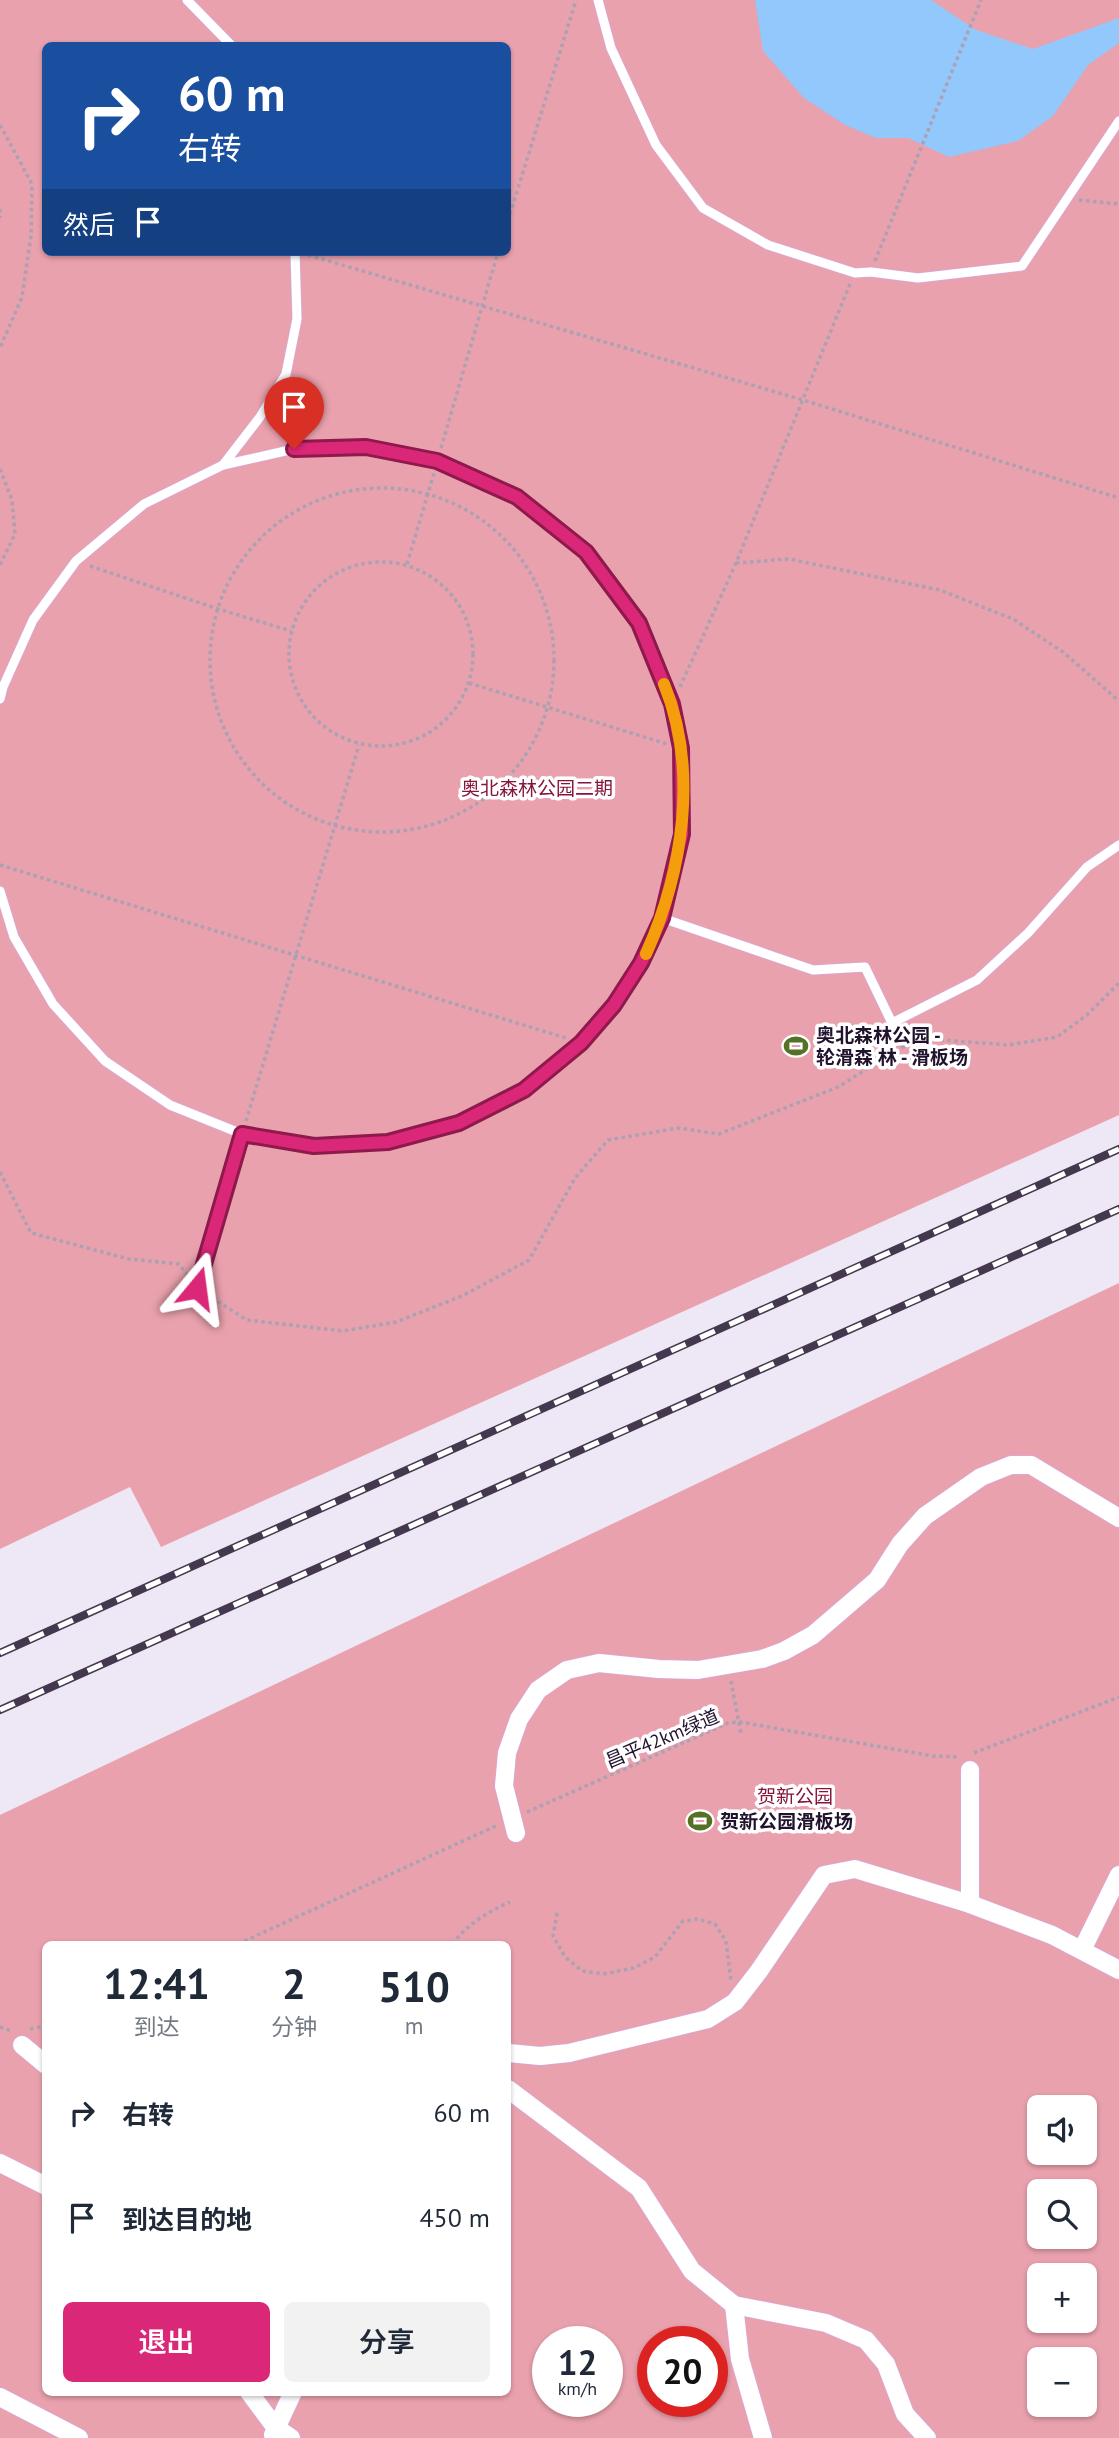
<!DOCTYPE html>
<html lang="zh">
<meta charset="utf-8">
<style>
:root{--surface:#fff;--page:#f2f2f3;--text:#1f2937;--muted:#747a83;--accent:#db2777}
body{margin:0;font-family:"PT Sans","Noto Sans SC",sans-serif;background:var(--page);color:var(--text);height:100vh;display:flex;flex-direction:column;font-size:26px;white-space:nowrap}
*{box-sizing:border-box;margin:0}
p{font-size:23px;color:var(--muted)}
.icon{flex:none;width:38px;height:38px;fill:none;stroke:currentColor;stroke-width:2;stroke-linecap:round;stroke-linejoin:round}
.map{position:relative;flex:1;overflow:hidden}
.details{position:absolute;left:42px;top:1941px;width:469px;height:455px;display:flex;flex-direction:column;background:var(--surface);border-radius:10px;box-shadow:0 2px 5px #0004}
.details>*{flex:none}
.banner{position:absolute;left:42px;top:42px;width:469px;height:214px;border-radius:10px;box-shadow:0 2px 5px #0004;background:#1a4fa0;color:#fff;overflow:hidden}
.buttons{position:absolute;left:1027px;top:2095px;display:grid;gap:14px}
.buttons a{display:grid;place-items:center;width:70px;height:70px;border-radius:10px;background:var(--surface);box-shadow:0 2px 5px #0004;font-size:35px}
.speed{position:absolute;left:532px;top:2326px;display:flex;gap:14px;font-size:35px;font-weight:700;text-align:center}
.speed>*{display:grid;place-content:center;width:91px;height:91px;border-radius:50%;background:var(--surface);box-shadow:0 2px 5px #0004;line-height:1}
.speed small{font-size:18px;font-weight:400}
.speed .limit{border:10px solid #d22;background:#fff;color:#111}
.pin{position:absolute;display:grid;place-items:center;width:60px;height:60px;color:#fff;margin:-72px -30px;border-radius:50% 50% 50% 0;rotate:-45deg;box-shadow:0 0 7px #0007}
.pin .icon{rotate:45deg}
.me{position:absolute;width:77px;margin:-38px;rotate:16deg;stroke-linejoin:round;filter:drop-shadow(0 0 5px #0008)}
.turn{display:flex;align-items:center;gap:24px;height:147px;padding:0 21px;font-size:32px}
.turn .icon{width:91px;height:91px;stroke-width:2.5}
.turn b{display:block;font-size:49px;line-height:60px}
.then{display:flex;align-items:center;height:66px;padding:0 21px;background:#0003;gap:14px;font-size:26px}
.eta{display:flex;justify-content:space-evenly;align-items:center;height:119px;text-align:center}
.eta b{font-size:42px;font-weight:600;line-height:49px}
.action{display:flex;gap:14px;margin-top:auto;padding:14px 21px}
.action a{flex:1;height:80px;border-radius:10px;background:var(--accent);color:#fff;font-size:28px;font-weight:600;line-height:80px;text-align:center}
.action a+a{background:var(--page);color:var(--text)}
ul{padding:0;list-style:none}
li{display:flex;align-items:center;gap:21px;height:105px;padding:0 21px}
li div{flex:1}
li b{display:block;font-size:26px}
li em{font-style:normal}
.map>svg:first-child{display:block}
</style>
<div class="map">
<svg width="1119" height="2438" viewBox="0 0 1119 2438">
<rect width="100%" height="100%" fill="#eee7f5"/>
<g fill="#e9a1ad" fill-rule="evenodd">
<path d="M0 0H1119V1115L161 1547 130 1487 0 1549ZM46 46H508V252H46Z"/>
<path d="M1119 1283V2438H0V1815ZM46 1944H508V2392H46ZM1040 2107H1085V2152H1040ZM1040 2191H1085V2236H1040ZM1040 2275H1085V2320H1040ZM548 2342H607V2401H548ZM653 2342H712V2401H653ZM1040 2359H1085V2404H1040Z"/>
</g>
<polygon fill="#92c8fc" points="755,0 931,0 976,30 1033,49 1119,18 1119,43 1088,65 1053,116 1018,141 949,157 908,138 876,138 845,125 804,98 763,51"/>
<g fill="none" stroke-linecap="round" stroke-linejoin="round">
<g stroke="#d2aef4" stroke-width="10">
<g id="lane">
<polyline points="187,0 232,46"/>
<polyline points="598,0 611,48 656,145 703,208 768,245 855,273 871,272 918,278 1022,266 1119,121"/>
<polyline points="223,465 260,417 286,374 297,319 295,252"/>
<polyline points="0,699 3,687 33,620 76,561 144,504 223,465 294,449 366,447 437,461 517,497 586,552 639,623 672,704 681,748 682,834 662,918 641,963 614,1005 581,1043 524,1089 459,1123 388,1142 315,1146 242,1134 170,1105 105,1061 53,1004 14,937 0,891"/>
<polyline points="662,918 813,970 865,967 892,1023 977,980 1028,933 1087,867 1119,845"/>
<polyline points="197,1288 242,1134"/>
</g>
</g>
<g stroke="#d2aef4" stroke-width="19">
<g id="street">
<polyline points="516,1833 504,1786 507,1753 519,1719 538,1690 567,1670 599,1663 659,1669 698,1670 762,1659 784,1651 813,1635 877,1580 900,1544 925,1516 981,1477 1011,1465 1031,1465 1119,1518"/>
<polyline points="970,1904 970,1770"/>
<polyline points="1082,1950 1119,1875"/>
<polyline points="22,2045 46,2065"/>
<polyline points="508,2053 540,2056 569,2053 708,2019 735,2002 759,1971 824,1875 855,1869 970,1904 1052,1935 1119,1970"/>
<polyline points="508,2089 639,2188 692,2271 734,2305 740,2359 763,2438"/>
<polyline points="0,2163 46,2186"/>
<polyline points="734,2305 826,2323 866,2340 886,2364 905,2414 927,2438"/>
<polyline points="249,2392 275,2427 291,2438"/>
<polyline points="0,2397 79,2438"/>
<polyline points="273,2435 293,2392"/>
</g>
</g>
<g stroke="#aba1b3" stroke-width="3.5" stroke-dasharray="3.5 3.5" stroke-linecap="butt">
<polyline points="0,125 32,184 31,236 22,297 0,348"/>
<polyline points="1079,200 1119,204"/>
<polyline points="0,209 0,218"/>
<polyline points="508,221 576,0"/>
<polyline points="308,255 803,400 1119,498"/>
<polyline points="875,261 981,0"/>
<polyline points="441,448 498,252"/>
<polyline points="0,469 12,500 15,534 0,565"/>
<circle cx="382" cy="660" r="172"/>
<circle cx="381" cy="654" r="92"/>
<polyline points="736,563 789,559 940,590 1013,619 1063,652 1119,701"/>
<polyline points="407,564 434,473"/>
<polyline points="90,566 215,608 291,631"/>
<polyline points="469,683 667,744"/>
<polyline points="680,687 736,563 850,284"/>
<polyline points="0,865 566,1038"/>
<polyline points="246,1121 359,745"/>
<polyline points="0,1172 31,1233 129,1259 179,1264 188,1276"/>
<polyline points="206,1294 247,1320 343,1331 396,1322 462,1296 529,1260 575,1178 608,1140 678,1128 719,1134 838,1087 917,1038 1008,1045 1057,1037 1087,1015 1119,983"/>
<polyline points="731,1681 741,1734"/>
<polyline points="974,1753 1119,1697"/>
<polyline points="527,1812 728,1723 740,1722 933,1756 960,1757"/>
<polyline points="557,1913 553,1936 565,1957 582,1971 603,1974 634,1968 655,1957 683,1921 698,1919 715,1924 726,1941 731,1981"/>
<polyline points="238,1944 498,1825"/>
<path d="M452 1944C468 1924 487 1912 510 1902"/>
<polyline points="0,2027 12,2031"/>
<polyline points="30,2029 46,2026"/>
</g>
<use href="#lane" stroke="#fff" stroke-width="9"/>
<use href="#street" stroke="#fff" stroke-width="18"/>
<g stroke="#44384f" stroke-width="8">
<g id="rail">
<polyline points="0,1653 1119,1149"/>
<polyline points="0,1710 1119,1209"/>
</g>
</g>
<use href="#rail" stroke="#fff" stroke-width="5" stroke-dasharray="16" stroke-linecap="butt"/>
</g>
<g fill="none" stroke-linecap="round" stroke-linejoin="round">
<g stroke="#8e194d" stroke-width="18">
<polyline id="route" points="197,1288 242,1134 314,1146 388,1142 459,1123 524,1090 581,1043 614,1005 641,963 662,918 682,834 681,748 672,704 639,623 586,552 517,497 437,461 366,447 294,449"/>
</g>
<use href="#route" stroke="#db2777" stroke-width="12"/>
<path stroke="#f59e0b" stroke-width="12" d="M646 954C683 871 699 770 664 684"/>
</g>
<defs>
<g id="stadium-bare" transform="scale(1.89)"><path d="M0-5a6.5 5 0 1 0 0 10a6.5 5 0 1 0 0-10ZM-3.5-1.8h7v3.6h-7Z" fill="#547125" stroke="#fff" stroke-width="2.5" paint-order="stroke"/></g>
</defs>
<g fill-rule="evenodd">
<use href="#stadium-bare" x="796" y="1046"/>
<use href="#stadium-bare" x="700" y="1821"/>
</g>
<g text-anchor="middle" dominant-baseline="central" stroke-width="7" stroke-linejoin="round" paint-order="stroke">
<g font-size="19" fill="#85153b" stroke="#fff">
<text x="537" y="788">奥北森林公园二期</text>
<text x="795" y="1796">贺新公园</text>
</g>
<g font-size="19" font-weight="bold" fill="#21132d" stroke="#fff" text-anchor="start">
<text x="816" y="1035">奥北森林公园 -<tspan x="816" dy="22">轮滑森 林 - 滑板场</tspan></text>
<text x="720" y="1821">贺新公园滑板场</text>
</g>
<g font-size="19" fill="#21132d" stroke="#fff">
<text transform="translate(662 1738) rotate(-23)">昌平42km绿道</text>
</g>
</g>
</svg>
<div class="buttons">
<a><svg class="icon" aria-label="sound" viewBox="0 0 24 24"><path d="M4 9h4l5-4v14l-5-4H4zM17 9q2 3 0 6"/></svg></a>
<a><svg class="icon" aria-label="search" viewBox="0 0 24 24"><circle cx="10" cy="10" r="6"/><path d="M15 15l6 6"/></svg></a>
<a>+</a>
<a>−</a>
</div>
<div class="speed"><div>12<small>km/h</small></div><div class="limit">20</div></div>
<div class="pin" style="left:294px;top:449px;background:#d93025"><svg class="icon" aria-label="arrive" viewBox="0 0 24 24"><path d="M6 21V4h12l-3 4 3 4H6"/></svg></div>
<svg class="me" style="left:197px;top:1288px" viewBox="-20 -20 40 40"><path d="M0-17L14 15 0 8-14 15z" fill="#db2777" stroke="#fff" stroke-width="4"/></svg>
<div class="banner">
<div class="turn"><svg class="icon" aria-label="right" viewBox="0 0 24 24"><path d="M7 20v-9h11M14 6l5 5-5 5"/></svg><div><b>60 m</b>右转</div></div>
<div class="then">然后<svg class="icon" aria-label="arrive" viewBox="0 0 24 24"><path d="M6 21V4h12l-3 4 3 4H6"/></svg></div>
</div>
<section class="details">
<div class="eta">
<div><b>12:41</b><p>到达</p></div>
<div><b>2</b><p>分钟</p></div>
<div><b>510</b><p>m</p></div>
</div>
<ul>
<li><svg class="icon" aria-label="right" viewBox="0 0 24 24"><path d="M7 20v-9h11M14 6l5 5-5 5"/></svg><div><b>右转</b></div><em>60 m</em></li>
<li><svg class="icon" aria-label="arrive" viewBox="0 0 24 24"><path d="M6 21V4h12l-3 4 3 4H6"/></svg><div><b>到达目的地</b></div><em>450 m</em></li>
</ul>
<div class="action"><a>退出</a><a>分享</a></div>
</section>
</div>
